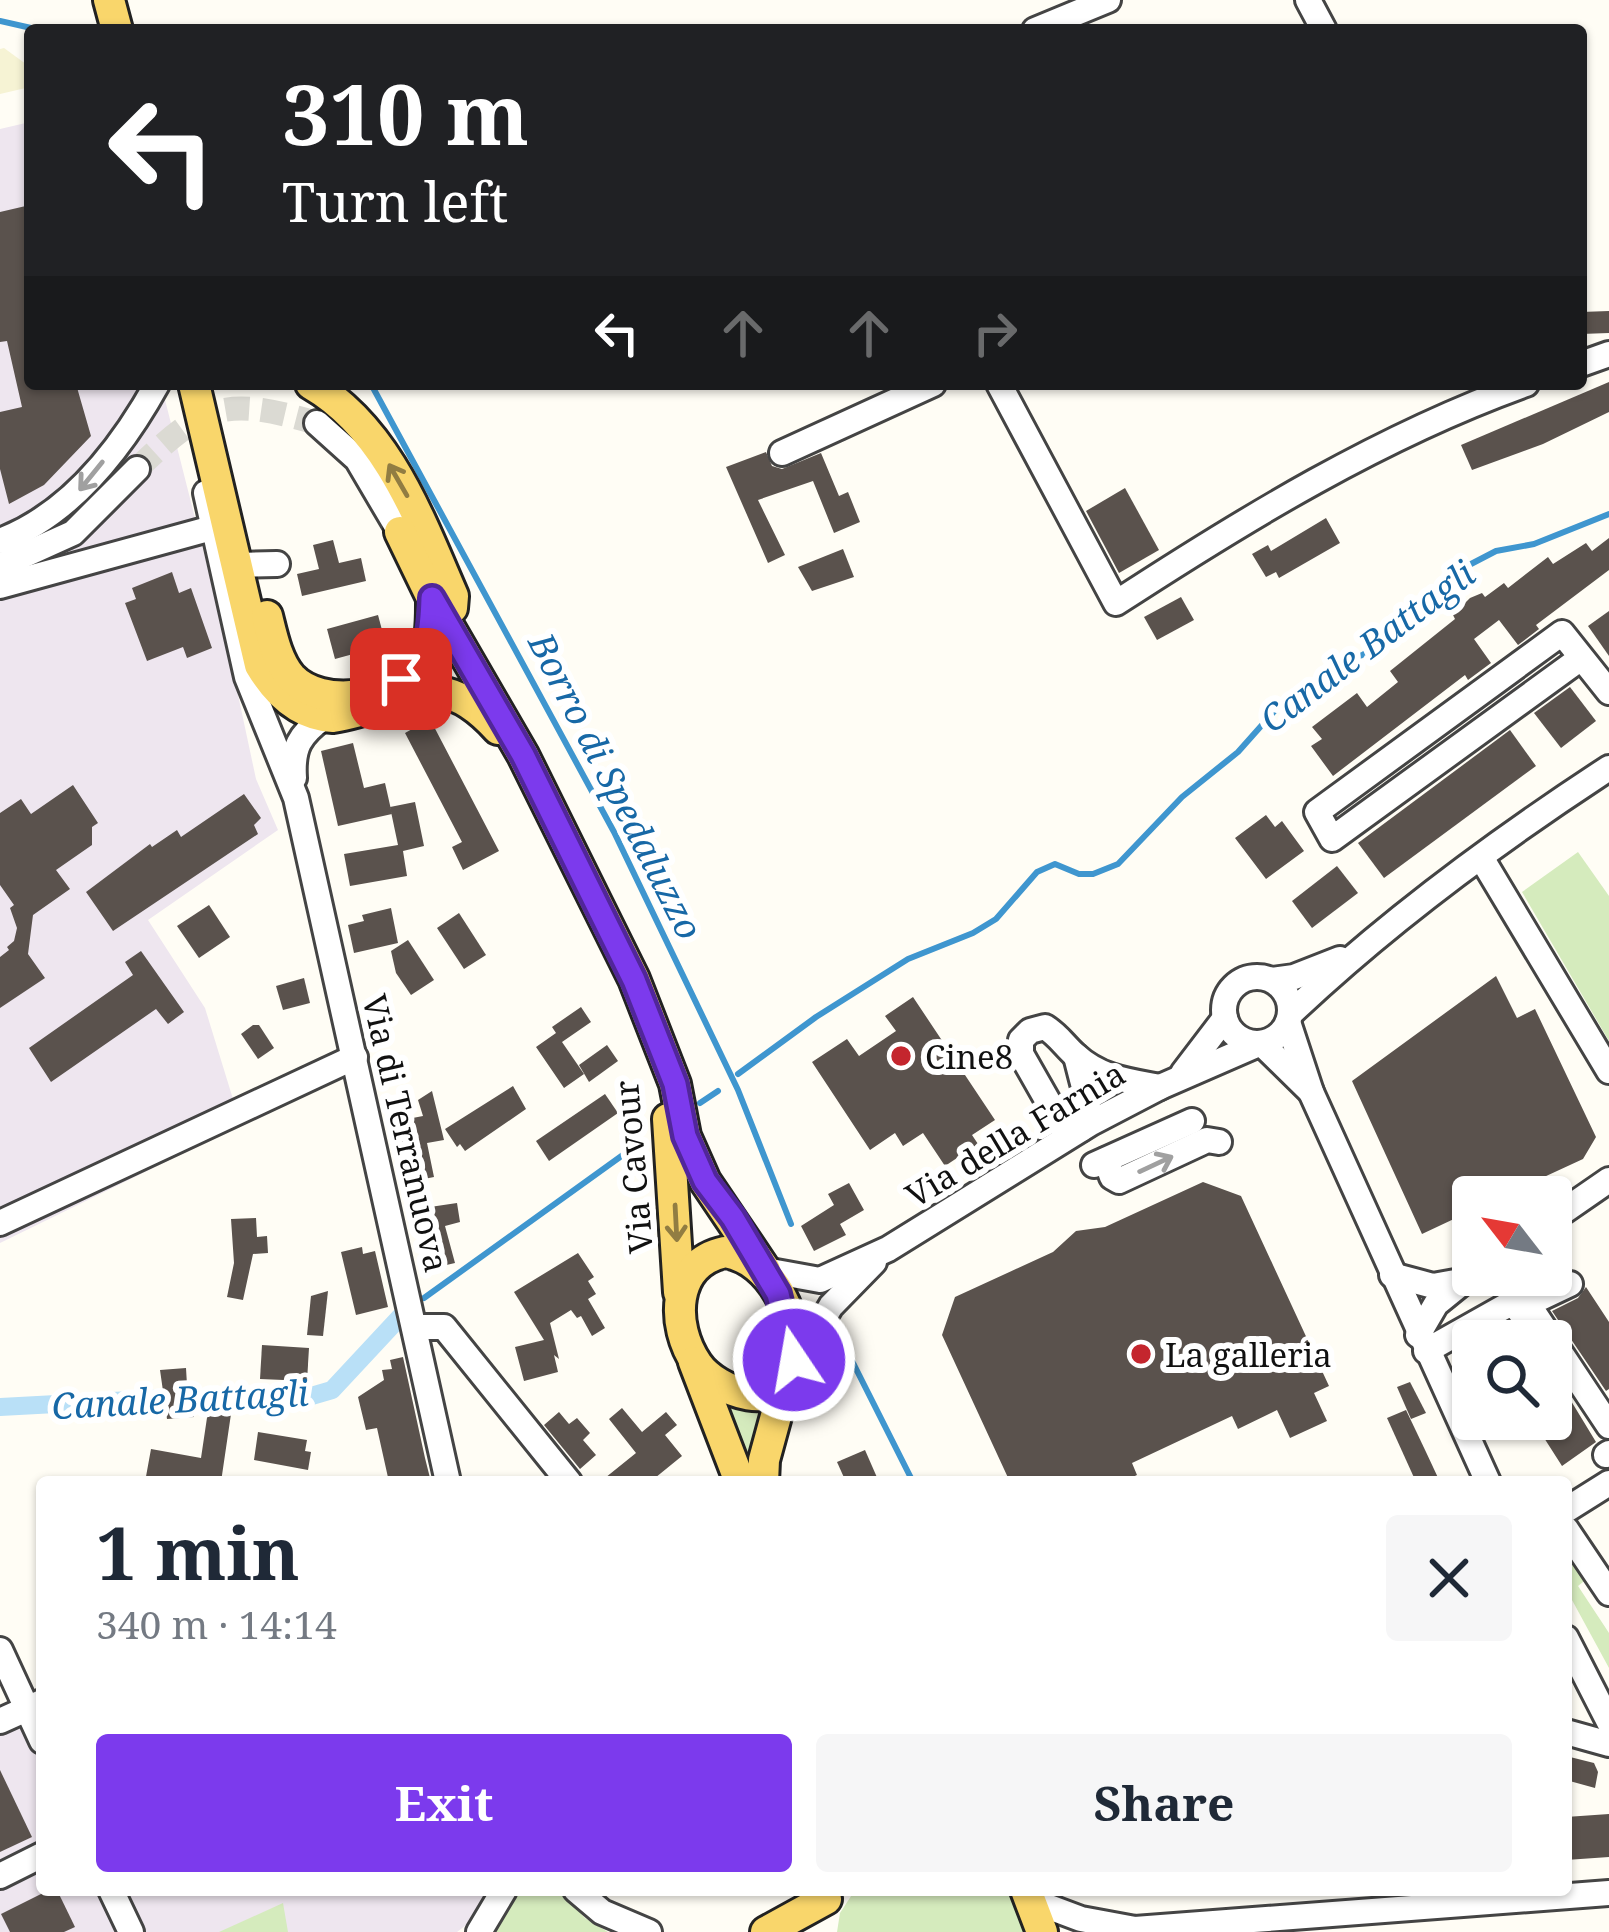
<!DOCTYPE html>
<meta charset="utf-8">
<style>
:root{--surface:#fff;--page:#f6f6f7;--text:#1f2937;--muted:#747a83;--accent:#7c3aed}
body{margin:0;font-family:"Noto Serif",serif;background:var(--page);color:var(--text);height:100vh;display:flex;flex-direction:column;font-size:45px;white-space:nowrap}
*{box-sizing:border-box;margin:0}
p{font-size:39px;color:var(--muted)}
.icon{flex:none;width:66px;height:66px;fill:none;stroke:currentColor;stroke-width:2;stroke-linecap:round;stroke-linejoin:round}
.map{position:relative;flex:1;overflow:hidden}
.sheet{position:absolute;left:36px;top:1476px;width:1536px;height:420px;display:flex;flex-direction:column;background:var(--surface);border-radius:12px;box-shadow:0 3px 9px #0004}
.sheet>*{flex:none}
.banner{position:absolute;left:24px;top:24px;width:1563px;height:366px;border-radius:12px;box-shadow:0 3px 9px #0004;background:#202124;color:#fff;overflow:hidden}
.needle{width:78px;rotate:301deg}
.fabs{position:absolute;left:1452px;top:1176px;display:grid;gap:24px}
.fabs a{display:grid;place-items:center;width:120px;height:120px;border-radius:12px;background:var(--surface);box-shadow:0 3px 9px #0004;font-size:60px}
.pin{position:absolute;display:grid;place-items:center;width:102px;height:102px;color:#fff;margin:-51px;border-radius:24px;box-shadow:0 6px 18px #0006}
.me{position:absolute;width:132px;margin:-66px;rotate:348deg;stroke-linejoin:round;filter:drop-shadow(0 0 9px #0008)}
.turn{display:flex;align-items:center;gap:42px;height:252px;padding:0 60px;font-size:54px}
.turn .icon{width:156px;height:156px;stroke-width:2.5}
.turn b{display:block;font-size:84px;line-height:102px}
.lanes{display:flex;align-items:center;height:114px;padding:0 60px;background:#0003;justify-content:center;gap:60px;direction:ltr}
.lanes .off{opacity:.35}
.round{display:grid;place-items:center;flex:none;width:126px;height:126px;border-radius:12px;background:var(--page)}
.overview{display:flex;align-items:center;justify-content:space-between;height:204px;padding:0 60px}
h1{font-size:72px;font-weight:700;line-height:90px}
.primary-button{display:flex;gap:24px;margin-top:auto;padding:24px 60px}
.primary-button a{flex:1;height:138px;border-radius:12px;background:var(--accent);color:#fff;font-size:48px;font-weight:700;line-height:138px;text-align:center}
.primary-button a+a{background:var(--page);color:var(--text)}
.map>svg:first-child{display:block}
</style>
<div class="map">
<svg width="1609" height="1932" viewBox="0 0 1609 1932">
<rect width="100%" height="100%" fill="#fffdf5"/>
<g fill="#eee6ef">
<polygon points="30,122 30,384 161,384 228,648 256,779 278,830 148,920 205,1008 241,1125 0,1243 0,129"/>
<polygon points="42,1691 42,1890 491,1890 474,1919 457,1932 0,1932 0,1711"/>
</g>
<polygon fill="#f6f3d4" points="4,48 30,67 30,87 0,94 0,49"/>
<g fill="#d5ebbd">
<polygon points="1578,852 1609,896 1609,1041 1522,892"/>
<polygon points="725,1400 764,1406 750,1461 744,1459"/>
<polygon points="1568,1554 1588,1578 1578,1586 1609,1633 1609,1668 1566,1589"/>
<polygon points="514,1890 560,1890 585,1918 608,1932 491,1932"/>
<polygon points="855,1890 1008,1890 1021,1910 1027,1932 837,1932 840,1913"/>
<polygon points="283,1903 288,1932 219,1932"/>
</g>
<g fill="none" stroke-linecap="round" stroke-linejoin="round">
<g stroke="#3f96cf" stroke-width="6">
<polyline points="0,21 40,30"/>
<polyline points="371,384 614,832 738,1090 791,1224"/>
<polyline points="738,1074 816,1017 908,959 973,933 996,919 1037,872 1055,864 1079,874 1093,874 1118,864 1182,797 1238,752 1287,697 1380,645 1471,564 1496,551 1534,544 1609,514"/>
<polyline points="700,1103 718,1091"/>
<polyline points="424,1298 627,1152"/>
<polyline points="839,1335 913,1482"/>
<polyline points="1058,1890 1061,1894"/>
</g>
<polyline stroke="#b9e0f7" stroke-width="18" points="0,1407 168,1398 308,1397 332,1390 400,1317"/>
</g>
<g fill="#5a524d">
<polygon points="30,205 30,384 76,384 91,436 44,485 9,504 0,469 0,412 22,407 7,341 0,342 0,212"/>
<polygon points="1609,311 1609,333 1581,334 1581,312"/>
<polygon points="1609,382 1609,412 1543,444 1472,470 1461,445"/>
<polygon points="766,452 772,466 782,469 821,453 839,496 848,492 860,522 834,533 813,481 758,500 785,555 768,563 726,467"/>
<polygon points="1125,488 1159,550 1119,573 1086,511"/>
<polygon points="1326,518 1340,543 1279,578 1276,572 1266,577 1252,554 1268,545 1271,551"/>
<polygon points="1609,538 1609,570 1536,625 1539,629 1518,645 1499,620 1474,639 1491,663 1468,680 1465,675 1333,776 1311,746 1322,739 1312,727 1357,693 1367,707 1398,682 1390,671 1455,619 1453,615 1470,598 1482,593 1485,597 1504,583 1508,588 1548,557 1553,564 1586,543 1592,551"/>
<polygon points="333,540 339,563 361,558 366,581 302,596 297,574 319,569 313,545"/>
<polygon points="843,549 854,577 812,591 798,567"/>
<polygon points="172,572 179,593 191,588 212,648 187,658 183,647 147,661 125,603 136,599 132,588"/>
<polygon points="1181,597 1194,620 1157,640 1144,617"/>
<polygon points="1609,611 1609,656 1588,626"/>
<polygon points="378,615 386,645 335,659 327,629"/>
<polygon points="1570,687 1596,721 1561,748 1534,713"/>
<polygon points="430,719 499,851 463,870 452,847 462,842 405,733"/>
<polygon points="1510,730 1536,766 1384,878 1358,843"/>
<polygon points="353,743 364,788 385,783 392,814 338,826 321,751"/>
<polygon points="73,785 98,823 92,827 92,845 56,870 70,889 33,915 28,954 45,978 0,1008 0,957 9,950 7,947 14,941 17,928 10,908 14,905 0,885 0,813 21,799 31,814"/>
<polygon points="244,794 261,818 254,825 258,834 113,931 86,892 150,844 152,847 177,830 181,837"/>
<polygon points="415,802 424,846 403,851 407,876 350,886 344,854 398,845 390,807"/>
<polygon points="1266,815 1275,827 1282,821 1304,851 1266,879 1235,838"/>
<polygon points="1337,866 1358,893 1312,928 1292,901"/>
<polygon points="209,905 230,937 199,958 177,926"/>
<polygon points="391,908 398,943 354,953 348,925 364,921 362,915"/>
<polygon points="459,913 486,955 464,969 437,928"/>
<polygon points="408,940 434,980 411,995 396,973 391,951"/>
<polygon points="141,951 184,1012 168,1024 156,1009 51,1082 29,1048 133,975 125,962"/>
<polygon points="1496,976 1517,1018 1535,1009 1596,1137 1583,1159 1501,1197 1473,1197 1473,1210 1422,1234 1352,1081"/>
<polygon points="304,978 310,1003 283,1010 276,986"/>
<polygon points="913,997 995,1120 972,1135 978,1144 945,1166 923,1133 903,1146 895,1133 870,1150 812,1062 847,1039 859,1056 896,1031 885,1016"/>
<polygon points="581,1007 591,1022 562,1042 584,1074 564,1088 536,1047 556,1033 552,1027"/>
<polygon points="253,1025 259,1025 274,1048 258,1059 241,1034"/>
<polygon points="607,1045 618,1061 589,1082 579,1065"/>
<polygon points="513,1086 526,1109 465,1151 460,1144 457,1147 445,1129"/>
<polygon points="432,1091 444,1140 427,1143 434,1177 424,1179 430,1207 457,1203 460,1222 445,1226 455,1263 425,1270 400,1161 406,1160 397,1121 423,1116 418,1100"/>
<polygon points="605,1094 618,1113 549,1161 536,1141"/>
<polygon points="1203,1182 1241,1196 1329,1386 1314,1393 1327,1421 1290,1438 1277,1410 1238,1429 1232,1416 1132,1463 1137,1475 1122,1482 1010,1482 942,1335 955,1297 1053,1252 1076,1231 1105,1227"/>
<polygon points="849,1183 864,1210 840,1224 846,1235 814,1251 801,1226 834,1205 828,1194"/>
<polygon points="256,1218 257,1237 267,1236 268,1253 253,1254 243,1300 227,1297 234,1263 231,1219"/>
<polygon points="362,1247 363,1254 375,1251 388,1307 356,1315 341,1252"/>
<polygon points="578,1253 594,1277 588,1281 596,1294 588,1299 605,1328 592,1336 581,1316 577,1318 571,1310 550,1323 559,1359 554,1355 558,1372 524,1381 515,1347 544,1340 514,1292"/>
<polygon points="1586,1287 1609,1322 1609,1389 1606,1391 1552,1311 1578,1298"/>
<polygon points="328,1291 323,1336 307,1335 311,1296"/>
<polygon points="262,1345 309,1348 307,1381 260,1379"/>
<polygon points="403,1357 425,1458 431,1482 389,1482 377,1428 366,1430 358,1397 384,1380 382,1370 392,1369 390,1360"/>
<polygon points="186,1368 188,1402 193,1401 194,1417 167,1419 160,1370"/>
<polygon points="1551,1368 1596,1442 1562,1466 1532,1419 1551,1419"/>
<polygon points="1410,1382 1426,1413 1411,1419 1397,1387"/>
<polygon points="622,1408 642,1432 666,1412 677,1425 665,1435 682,1456 650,1482 600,1482 636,1453 609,1419"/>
<polygon points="1406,1410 1426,1452 1440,1482 1416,1482 1387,1418"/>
<polygon points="208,1411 231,1414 221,1482 145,1482 151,1449 201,1458"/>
<polygon points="559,1412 569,1424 577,1418 590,1433 583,1440 596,1455 580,1469 544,1425"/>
<polygon points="258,1432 307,1440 305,1451 311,1452 308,1470 254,1460"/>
<polygon points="865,1450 879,1482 846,1482 837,1462"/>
<polygon points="1566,1756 1594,1763 1598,1772 1595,1788 1566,1780"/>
<polygon points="0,1770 32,1837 0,1852"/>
<polygon points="1609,1814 1609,1857 1566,1860 1566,1817"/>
<polygon points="49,1890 57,1890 75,1927 64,1932 10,1932 1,1914"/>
</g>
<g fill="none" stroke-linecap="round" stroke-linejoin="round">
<path stroke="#dbdad3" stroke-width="24" stroke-dasharray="24 12" stroke-linecap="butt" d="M137 469C207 402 225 397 317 423"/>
<g stroke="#444" stroke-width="30">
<g id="minor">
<polyline points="1308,0 1324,30"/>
<polyline points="1035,30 1108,0"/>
<polyline points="1581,364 1609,354"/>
<path d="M999 384 1116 603C1245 519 1381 436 1526 384"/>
<polyline points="317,423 357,459 400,532"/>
<polyline points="782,453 933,384"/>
<polyline points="206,493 247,677 296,798 448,1482"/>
<path d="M0 541C71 514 121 449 157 384"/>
<polyline points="238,565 277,564"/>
<polyline points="0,566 73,533 137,469"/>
<polyline points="0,586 212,528"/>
<polyline points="1581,658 1332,839 1317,812 1562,633 1609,692"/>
<path d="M294 778C292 748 299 735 324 717"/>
<polyline points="1482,859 1609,1071"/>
<circle cx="1257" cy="1010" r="33"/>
<polyline points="1272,980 1294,977 1340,959"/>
<path d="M1290 1014C1387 922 1497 841 1609 768"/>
<polyline points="1288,1022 1311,1092 1488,1482"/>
<polyline points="1076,1056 1088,1103 1081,1129"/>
<polyline points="1183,1073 1225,1018"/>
<path d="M1062 1126 1021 1054V1040L1030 1031 1045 1027C1058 1035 1064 1045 1075 1055 1100 1078 1128 1081 1160 1087"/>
<polyline points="1106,1160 1112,1177 1119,1181 1207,1140 1219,1142"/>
<polyline points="1094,1165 1192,1121"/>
<polyline points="1551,1220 1609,1180"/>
<polyline points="0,1223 355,1057"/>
<polyline points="765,1270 820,1280 888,1249 1091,1123 1160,1087 1261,1043 1311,1092"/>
<polyline points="1392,1275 1433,1286 1461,1281"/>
<polyline points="1570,1284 1528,1304 1609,1426"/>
<polyline points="416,1327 444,1327 569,1482"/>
<polyline points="1418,1335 1436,1304 1473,1274"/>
<polyline points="1426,1351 1513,1302 1530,1326"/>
<polyline points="795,1367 831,1306 874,1262"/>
<polyline points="1606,1455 1609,1453"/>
<polyline points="1566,1510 1609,1483"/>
<polyline points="1566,1529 1609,1593"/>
<polyline points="1566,1638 1609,1722"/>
<polyline points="0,1650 42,1741"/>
<polyline points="0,1721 42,1702"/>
<polyline points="1566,1732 1609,1744"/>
<polyline points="0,1876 42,1855"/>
<polyline points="111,1890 131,1932"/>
<polyline points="576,1890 602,1912 649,1932"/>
<polyline points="1033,1901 1081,1919 1135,1929 1609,1893"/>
<polyline points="479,1932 504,1890"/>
</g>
</g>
<g stroke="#222" stroke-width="36">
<g id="major">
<polyline points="109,0 117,30"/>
<path d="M194 384 260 665C276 692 298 715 333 717 406 706 435 660 498 729"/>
<path d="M311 384C387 428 419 518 453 596L452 608"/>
<polyline points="400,532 432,598 523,755 634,979 675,1084 685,1136 705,1181 765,1270"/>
<path d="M267 616C272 636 277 661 291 677 322 710 394 698 420 663 433 644 432 620 432 598"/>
<polyline points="668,1119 679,1292"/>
<path d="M725 1252C772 1259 803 1322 792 1367 782 1415 717 1393 697 1364 670 1325 672 1263 725 1252Z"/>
<polyline points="694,1362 740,1482"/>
<polyline points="763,1482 764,1460 785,1383"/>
<polyline points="1026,1890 1042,1932"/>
<polyline points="766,1932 826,1899"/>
</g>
</g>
<use href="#minor" stroke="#fff" stroke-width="24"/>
<use href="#major" stroke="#f9d66b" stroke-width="30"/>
</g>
<defs><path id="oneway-shaft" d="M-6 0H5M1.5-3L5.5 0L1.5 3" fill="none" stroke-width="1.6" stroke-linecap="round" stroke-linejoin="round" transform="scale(3)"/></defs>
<g stroke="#a0a0a0">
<use href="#oneway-shaft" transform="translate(91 476) rotate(129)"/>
<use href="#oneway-shaft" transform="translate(1156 1164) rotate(-25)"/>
</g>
<g stroke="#917d42">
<use href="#oneway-shaft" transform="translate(398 480) rotate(-120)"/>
<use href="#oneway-shaft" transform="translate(676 1223) rotate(87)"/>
</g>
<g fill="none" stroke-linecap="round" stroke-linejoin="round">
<g stroke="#51269a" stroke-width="30">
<path id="route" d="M401 679C429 655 431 633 432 598L523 755 634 980 675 1084 685 1136 705 1181 733 1218 778 1294 794 1360"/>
</g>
<use href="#route" stroke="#7c3aed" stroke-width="21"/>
</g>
<g fill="#c4262e" stroke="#fff" stroke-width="4.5">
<circle cx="901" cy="1056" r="12"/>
<circle cx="1141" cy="1354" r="12"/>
</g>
<g text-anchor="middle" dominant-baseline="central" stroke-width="12" stroke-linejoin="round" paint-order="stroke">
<g font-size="33" fill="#111" stroke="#fff" text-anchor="start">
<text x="925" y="1056">Cine8</text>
<text x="1165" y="1354">La galleria</text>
</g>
<g font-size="33" fill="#111" stroke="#fff">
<text transform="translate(406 1133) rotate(77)">Via di Terranuova</text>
<text transform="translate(1015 1134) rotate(-31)">Via della Farnia</text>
<text transform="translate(633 1167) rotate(-95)">Via Cavour</text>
</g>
<g font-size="36" font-style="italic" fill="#1768a6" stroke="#fff">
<text transform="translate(1367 646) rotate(-37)">Canale Battagli</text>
<text transform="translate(616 786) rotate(63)">Borro di Spedaluzzo</text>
<text transform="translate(180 1399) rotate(-3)">Canale Battagli</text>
</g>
</g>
</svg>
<div class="fabs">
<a><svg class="needle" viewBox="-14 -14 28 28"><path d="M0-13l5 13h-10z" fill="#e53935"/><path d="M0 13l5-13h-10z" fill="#747a83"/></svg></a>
<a><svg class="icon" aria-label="search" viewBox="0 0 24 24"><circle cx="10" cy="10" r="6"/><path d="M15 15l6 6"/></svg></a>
</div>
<div class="pin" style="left:401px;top:679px;background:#d93025"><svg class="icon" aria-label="arrive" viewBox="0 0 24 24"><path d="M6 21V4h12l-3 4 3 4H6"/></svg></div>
<svg class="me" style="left:794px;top:1360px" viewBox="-20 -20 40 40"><circle r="17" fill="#7c3aed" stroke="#fff" stroke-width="3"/><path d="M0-11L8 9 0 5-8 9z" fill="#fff"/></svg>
<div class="banner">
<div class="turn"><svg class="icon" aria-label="left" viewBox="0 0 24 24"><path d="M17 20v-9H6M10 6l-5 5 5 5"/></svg><div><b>310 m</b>Turn left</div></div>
<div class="lanes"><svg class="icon" aria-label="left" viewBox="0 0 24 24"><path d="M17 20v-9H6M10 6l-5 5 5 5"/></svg><svg class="icon off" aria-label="ahead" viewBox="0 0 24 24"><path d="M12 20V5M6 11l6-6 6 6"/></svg><svg class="icon off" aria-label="ahead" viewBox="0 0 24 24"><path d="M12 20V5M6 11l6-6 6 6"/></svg><svg class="icon off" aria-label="right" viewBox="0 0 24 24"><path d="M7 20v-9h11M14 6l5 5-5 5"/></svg></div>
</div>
<section class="sheet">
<div class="overview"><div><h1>1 min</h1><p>340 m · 14:14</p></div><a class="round"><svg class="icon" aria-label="close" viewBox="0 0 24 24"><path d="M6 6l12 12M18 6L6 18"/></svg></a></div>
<div class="primary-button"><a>Exit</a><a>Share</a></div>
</section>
</div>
